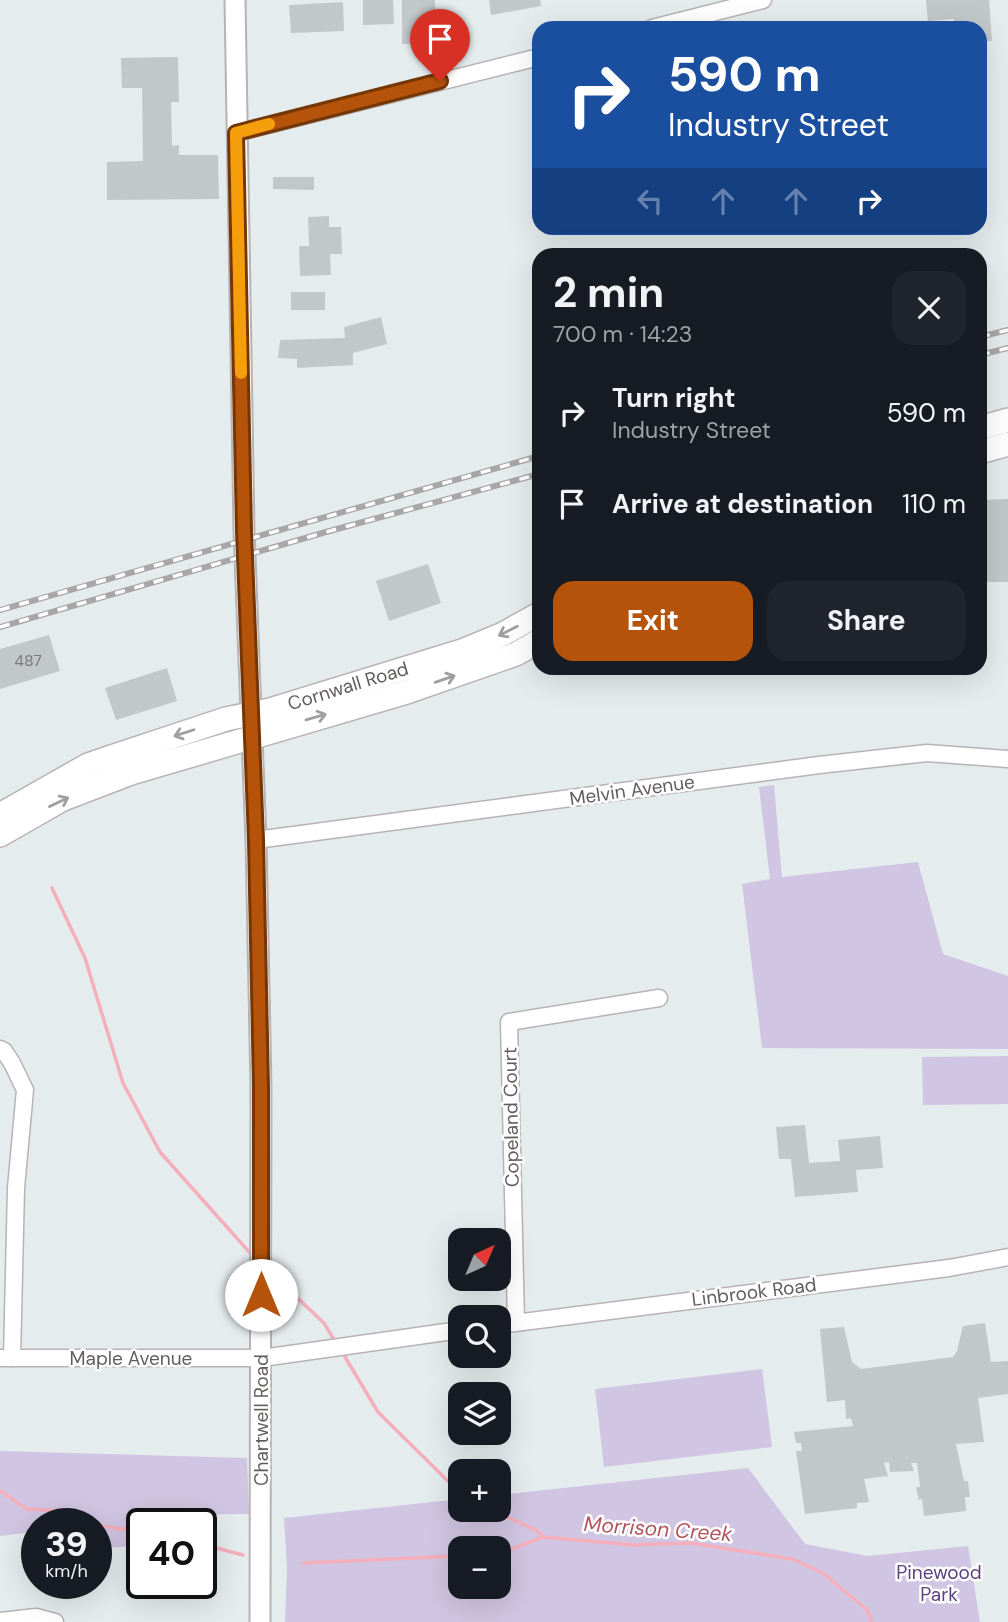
<!DOCTYPE html>
<meta charset="utf-8">
<style>
:root{--surface:#171b24;--page:#20242c;--text:#f1f3f6;--muted:#9ea1a6;--accent:#b45309}
body{margin:0;font-family:"DM Sans",sans-serif;background:var(--page);color:var(--text);height:100vh;display:flex;flex-direction:column;font-size:26px;white-space:nowrap}
*{box-sizing:border-box;margin:0}
p{font-size:23px;color:var(--muted)}
.icon{flex:none;width:38px;height:38px;fill:none;stroke:currentColor;stroke-width:2;stroke-linecap:round;stroke-linejoin:round}
.map{position:relative;flex:1;overflow:hidden}
.panel{position:absolute;left:532px;top:248px;width:455px;height:427px;display:flex;flex-direction:column;background:var(--surface);border-radius:21px;box-shadow:0 7px 28px #0002}
.panel>*{flex:none}
.hud{position:absolute;left:532px;top:21px;width:455px;height:214px;border-radius:21px;box-shadow:0 7px 28px #0002;background:#1a4fa0;color:#fff;overflow:hidden}
.needle{width:46px;rotate:44deg}
.controls{position:absolute;left:448px;top:1228px;display:grid;gap:14px}
.controls a{display:grid;place-items:center;width:63px;height:63px;border-radius:14px;background:var(--surface);box-shadow:0 7px 28px #0002;font-size:35px}
.speed{position:absolute;left:21px;top:1508px;display:flex;gap:14px;font-size:35px;font-weight:700;text-align:center}
.speed>*{display:grid;place-content:center;width:91px;height:91px;border-radius:50%;background:var(--surface);box-shadow:0 7px 28px #0002;line-height:1}
.speed small{font-size:18px;font-weight:400}
.speed .limit{border:4px solid #111;border-radius:10px;background:#fff;color:#111}
.pin{position:absolute;display:grid;place-items:center;width:60px;height:60px;color:#fff;margin:-72px -30px;border-radius:50% 50% 50% 0;rotate:-45deg;box-shadow:0 0 7px #0007}
.pin .icon{rotate:45deg}
.me{position:absolute;width:77px;margin:-38px;rotate:0deg;stroke-linejoin:round;filter:drop-shadow(0 0 5px #0008)}
.turn{display:flex;align-items:center;gap:24px;height:147px;padding:0 21px;font-size:32px}
.turn .icon{width:91px;height:91px;stroke-width:2.5}
.turn b{display:block;font-size:49px;line-height:60px}
.lanes{display:flex;align-items:center;height:66px;padding:0 21px;background:#0003;justify-content:center;gap:35px;direction:ltr}
.lanes .off{opacity:.35}
.round{display:grid;place-items:center;flex:none;width:74px;height:74px;border-radius:21px;background:var(--page)}
.overview{display:flex;align-items:center;justify-content:space-between;height:119px;padding:0 21px}
h1{font-size:42px;font-weight:700;line-height:52px}
.primary-button{display:flex;gap:14px;margin-top:auto;padding:14px 21px}
.primary-button a{flex:1;height:80px;border-radius:21px;background:var(--accent);color:#fff;font-size:28px;font-weight:700;line-height:80px;text-align:center}
.primary-button a+a{background:var(--page);color:var(--text)}
ul{padding:0;list-style:none}
li{display:flex;align-items:center;gap:21px;height:91px;padding:0 21px}
li div{flex:1}
li b{display:block;font-size:26px}
li em{font-style:normal}
.map>svg:first-child{display:block}
</style>
<div class="map">
<svg width="1008" height="1622" viewBox="0 0 1008 1622">
<rect width="100%" height="100%" fill="#e5eced"/>
<g fill="#d0c5e2" fill-rule="evenodd">
<polygon points="774,785 782,877 918,862 943,954 1008,976 1008,1049 762,1048 742,884 770,879 759,787"/>
<polygon points="1008,1056 1008,1104 923,1105 922,1057"/>
<polygon points="762,1369 772,1447 604,1467 595,1389"/>
<polygon points="0,1451 247,1458 249,1514 146,1515 145,1524 142,1524 142,1545 96,1549 96,1524 37,1524 37,1536 25,1533 0,1536"/>
<path d="M748 1468 805 1544 868 1556 968 1546 980 1622H285L287 1568 284 1518 460 1499V1510H499V1495ZM460 1549H499V1587H460Z"/>
</g>
<g fill="none" stroke-linecap="round" stroke-linejoin="round">
<g stroke="#f4afbb" stroke-width="3.5">
<polyline points="52,888 85,958 123,1083 160,1152 251,1254"/>
<polyline points="272,1274 324,1323 333,1338"/>
<polyline points="345,1357 378,1412 460,1493"/>
<polyline points="0,1491 27,1509 65,1511 80,1522 94,1524"/>
<polyline points="491,1510 536,1530 543,1537"/>
<polyline points="96,1525 142,1532"/>
<polyline points="201,1544 243,1555"/>
<polyline points="499,1554 543,1537 634,1545 691,1543 792,1559 823,1573 867,1610 872,1622"/>
<polyline points="303,1563 460,1556"/>
</g>
</g>
<g fill="#c2c8c9">
<polygon points="363,0 393,0 394,24 363,25"/>
<polygon points="402,0 435,0 436,43 402,44"/>
<polygon points="489,0 540,0 541,6 491,15"/>
<polygon points="926,0 989,0 992,41 980,42 980,28 955,28 954,19 928,21"/>
<polygon points="343,2 344,31 291,33 289,5"/>
<polygon points="178,57 179,102 171,102 172,146 179,145 179,155 218,155 219,199 107,200 107,162 143,161 142,88 122,88 121,58"/>
<polygon points="273,177 314,177 314,190 273,189"/>
<polygon points="329,216 329,227 341,227 342,254 330,254 331,275 300,276 299,246 309,246 308,217"/>
<rect x="291" y="292" width="34" height="18"/>
<polygon points="381,317 387,344 353,353 353,365 297,368 297,359 278,358 280,340 345,338 344,327"/>
<polygon points="1008,499 1008,582 980,582 980,500"/>
<polygon points="428,564 441,603 389,621 376,581"/>
<polygon points="49,635 60,671 0,689 0,649"/>
<polygon points="167,668 177,701 116,720 105,688"/>
<polygon points="805,1125 809,1163 840,1161 838,1140 880,1136 883,1168 856,1170 858,1192 795,1197 791,1159 779,1159 776,1127"/>
<polygon points="985,1323 991,1362 1008,1361 1008,1394 978,1398 984,1442 956,1444 964,1481 968,1481 970,1497 965,1497 966,1511 924,1516 922,1499 919,1500 916,1487 920,1487 917,1463 911,1463 914,1471 890,1472 889,1462 884,1463 888,1476 864,1479 869,1502 857,1503 857,1508 805,1514 796,1451 802,1451 801,1443 796,1443 794,1432 853,1426 851,1418 846,1419 845,1400 827,1402 820,1329 844,1327 852,1362 861,1369 953,1357 957,1351 963,1326"/>
</g>
<g fill="none" stroke-linecap="round" stroke-linejoin="round">
<g stroke="#b8b3b2" stroke-width="19">
<g id="minor">
<polyline points="652,28 763,0"/>
<polyline points="236,133 539,57"/>
<polyline points="256,840 819,765 927,753 1008,759"/>
<polyline points="0,1049 4,1051 12,1063 25,1090 16,1188 12,1358"/>
<polyline points="516,1322 509,1022 659,998"/>
<polyline points="499,1325 949,1268 1008,1257"/>
<polyline points="0,1358 262,1358 460,1330"/>
<polyline points="0,1621 36,1617 55,1622"/>
</g>
</g>
<g stroke="#b8b3b2" stroke-width="23">
<polyline id="tertiary" points="235,0 244,531 256,840 261,1088 260,1622"/>
</g>
<g stroke="#bbb4b4" stroke-width="26">
<g id="secondary">
<polyline points="980,428 1008,420"/>
<polyline points="980,452 1008,444"/>
<polyline points="0,815 88,765 108,758 226,719 270,710 462,651 503,634 539,614"/>
<polyline points="0,835 63,799 131,773 407,692 516,654 539,641"/>
</g>
</g>
<use href="#minor" stroke="#fff" stroke-width="16"/>
<use href="#tertiary" stroke="#fff" stroke-width="19"/>
<use href="#secondary" stroke="#fff" stroke-width="23"/>
<g stroke="#a9a6a6" stroke-width="6">
<g id="rail">
<polyline points="980,337 1008,330"/>
<polyline points="980,355 1008,348"/>
<polyline points="0,610 539,456"/>
<polyline points="0,627 326,532 539,474"/>
</g>
</g>
<use href="#rail" stroke="#fff" stroke-width="3.5" stroke-dasharray="10" stroke-linecap="butt"/>
</g>
<defs><path id="oneway-shaft" d="M-6 0H5M1.5-3L5.5 0L1.5 3" fill="none" stroke-width="1.6" stroke-linecap="round" stroke-linejoin="round" transform="scale(1.75)"/></defs>
<g stroke="#a29e9e">
<use href="#oneway-shaft" transform="translate(508 631) rotate(153)"/>
<use href="#oneway-shaft" transform="translate(445 679) rotate(-19)"/>
<use href="#oneway-shaft" transform="translate(316 717) rotate(-16)"/>
<use href="#oneway-shaft" transform="translate(184 733) rotate(162)"/>
<use href="#oneway-shaft" transform="translate(59 802) rotate(-26)"/>
</g>
<g fill="none" stroke-linecap="round" stroke-linejoin="round">
<g stroke="#753606" stroke-width="18">
<polyline id="route" points="261,1295 261,1088 256,840 244,531 236,133 440,81"/>
</g>
<use href="#route" stroke="#b45309" stroke-width="12"/>
<polyline stroke="#f59e0b" stroke-width="12" points="241,373 236,133 269,124"/>
</g>
<g text-anchor="middle" dominant-baseline="central" stroke-width="5" stroke-linejoin="round" paint-order="stroke">
<g font-size="16" fill="#7c7878">
<text x="28" y="660">487</text>
</g>
<g font-size="19" fill="#645d5d" stroke="#fff">
<text transform="translate(348 686) rotate(-17)">Cornwall Road</text>
<text transform="translate(632 790) rotate(-8)">Melvin Avenue</text>
<text transform="translate(511 1117) rotate(-91)">Copeland Court</text>
<text transform="translate(754 1292) rotate(-7)">Linbrook Road</text>
<text x="131" y="1358">Maple Avenue</text>
<text transform="translate(261 1420) rotate(-90)">Chartwell Road</text>
</g>
<g font-size="19" fill="#5c417f" stroke="#fff">
<text x="939" y="1572">Pinewood<tspan x="939" dy="22">Park</tspan></text>
</g>
<g font-size="21" font-style="italic" fill="#b4555e" stroke="#fff">
<text transform="translate(658 1529) rotate(4)">Morrison Creek</text>
</g>
</g>
</svg>
<div class="controls">
<a><svg class="needle" viewBox="-14 -14 28 28"><path d="M0-13l5 13h-10z" fill="#e53935"/><path d="M0 13l5-13h-10z" fill="#9ea1a6"/></svg></a>
<a><svg class="icon" aria-label="search" viewBox="0 0 24 24"><circle cx="10" cy="10" r="6"/><path d="M15 15l6 6"/></svg></a>
<a><svg class="icon" aria-label="layers" viewBox="0 0 24 24"><path d="M12 4l9 5-9 5-9-5zM3 14l9 5 9-5"/></svg></a>
<a>+</a>
<a>−</a>
</div>
<div class="speed"><div>39<small>km/h</small></div><div class="limit">40</div></div>
<div class="pin" style="left:440px;top:81px;background:#d93025"><svg class="icon" aria-label="arrive" viewBox="0 0 24 24"><path d="M6 21V4h12l-3 4 3 4H6"/></svg></div>
<svg class="me" style="left:261px;top:1295px" viewBox="-20 -20 40 40"><circle r="19" fill="#fff"/><path d="M0-13L10 11 0 6-10 11z" fill="#b45309"/></svg>
<div class="hud">
<div class="turn"><svg class="icon" aria-label="right" viewBox="0 0 24 24"><path d="M7 20v-9h11M14 6l5 5-5 5"/></svg><div><b>590 m</b>Industry Street</div></div>
<div class="lanes"><svg class="icon off" aria-label="left" viewBox="0 0 24 24"><path d="M17 20v-9H6M10 6l-5 5 5 5"/></svg><svg class="icon off" aria-label="ahead" viewBox="0 0 24 24"><path d="M12 20V5M6 11l6-6 6 6"/></svg><svg class="icon off" aria-label="ahead" viewBox="0 0 24 24"><path d="M12 20V5M6 11l6-6 6 6"/></svg><svg class="icon" aria-label="right" viewBox="0 0 24 24"><path d="M7 20v-9h11M14 6l5 5-5 5"/></svg></div>
</div>
<section class="panel">
<div class="overview"><div><h1>2 min</h1><p>700 m · 14:23</p></div><a class="round"><svg class="icon" aria-label="close" viewBox="0 0 24 24"><path d="M6 6l12 12M18 6L6 18"/></svg></a></div>
<ul>
<li><svg class="icon" aria-label="right" viewBox="0 0 24 24"><path d="M7 20v-9h11M14 6l5 5-5 5"/></svg><div><b>Turn right</b><p>Industry Street</p></div><em>590 m</em></li>
<li><svg class="icon" aria-label="arrive" viewBox="0 0 24 24"><path d="M6 21V4h12l-3 4 3 4H6"/></svg><div><b>Arrive at destination</b></div><em>110 m</em></li>
</ul>
<div class="primary-button"><a>Exit</a><a>Share</a></div>
</section>
</div>
